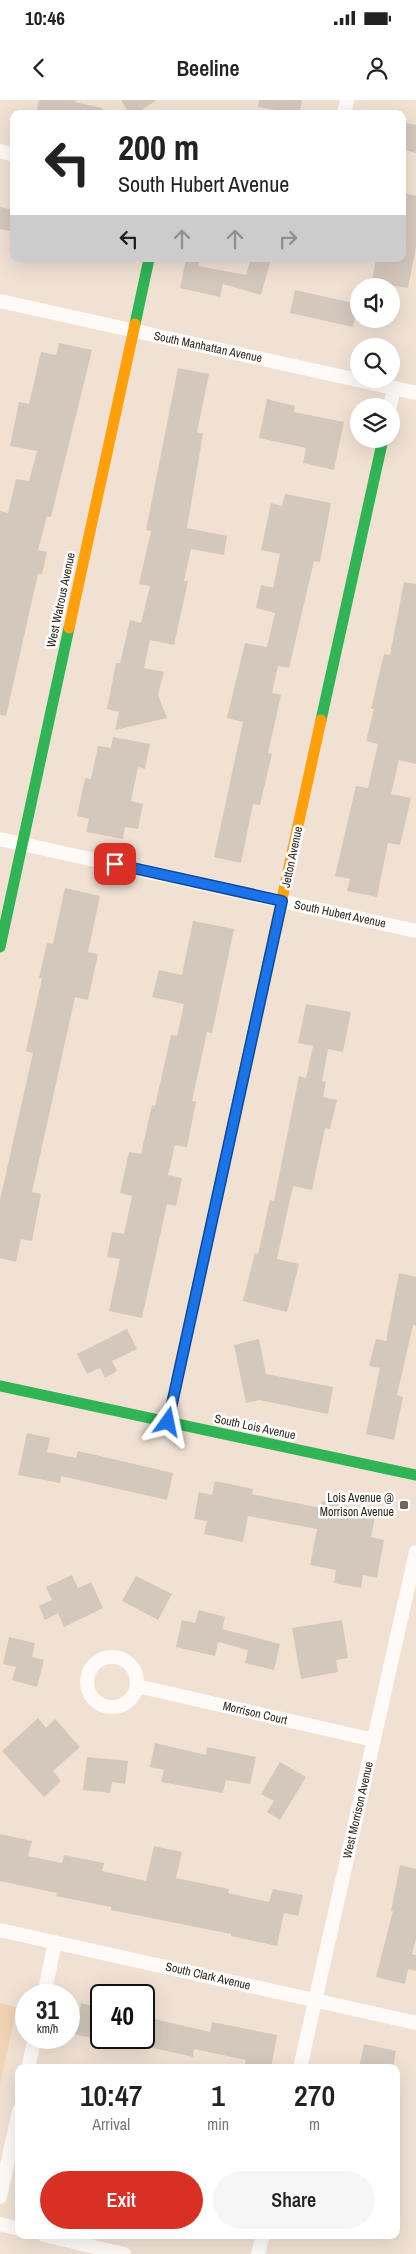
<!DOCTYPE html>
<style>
:root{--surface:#fff;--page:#f6f6f6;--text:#222;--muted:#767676;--accent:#d93025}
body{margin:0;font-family:"Archivo Narrow",sans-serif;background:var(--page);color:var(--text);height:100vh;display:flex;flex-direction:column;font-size:19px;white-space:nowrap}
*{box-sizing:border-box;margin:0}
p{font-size:16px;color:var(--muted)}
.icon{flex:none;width:28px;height:28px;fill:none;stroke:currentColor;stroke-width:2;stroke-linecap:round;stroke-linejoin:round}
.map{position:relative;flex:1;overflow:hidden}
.panel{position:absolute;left:15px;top:1964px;width:385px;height:175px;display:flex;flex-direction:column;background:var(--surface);border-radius:10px;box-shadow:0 5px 20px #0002}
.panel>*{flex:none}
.hud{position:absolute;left:10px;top:10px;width:396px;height:152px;border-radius:10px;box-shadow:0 5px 20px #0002;background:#fff;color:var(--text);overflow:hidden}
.fabs{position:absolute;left:350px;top:178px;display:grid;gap:10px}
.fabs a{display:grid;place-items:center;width:50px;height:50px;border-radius:50%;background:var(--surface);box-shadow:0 5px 20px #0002;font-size:25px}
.speed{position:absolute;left:15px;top:1884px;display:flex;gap:10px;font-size:25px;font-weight:700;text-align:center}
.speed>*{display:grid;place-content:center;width:65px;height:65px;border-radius:50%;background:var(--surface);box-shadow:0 5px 20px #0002;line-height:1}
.speed small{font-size:12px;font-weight:400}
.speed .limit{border:2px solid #111;border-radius:8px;background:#fff;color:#111}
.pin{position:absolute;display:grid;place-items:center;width:42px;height:42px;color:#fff;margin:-21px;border-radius:10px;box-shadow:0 2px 8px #0006}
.me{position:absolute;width:55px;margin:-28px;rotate:12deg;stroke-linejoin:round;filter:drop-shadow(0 0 4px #0008)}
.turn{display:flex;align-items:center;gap:18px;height:105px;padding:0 25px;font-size:22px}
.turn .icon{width:65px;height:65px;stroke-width:2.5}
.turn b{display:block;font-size:35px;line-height:42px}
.lanes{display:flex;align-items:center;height:48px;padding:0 25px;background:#0003;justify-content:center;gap:25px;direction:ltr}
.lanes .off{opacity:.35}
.eta{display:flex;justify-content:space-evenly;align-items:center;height:85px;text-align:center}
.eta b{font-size:30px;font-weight:600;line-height:35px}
.cta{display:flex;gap:10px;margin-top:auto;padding:10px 25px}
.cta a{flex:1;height:58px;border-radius:30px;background:var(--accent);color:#fff;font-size:20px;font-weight:600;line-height:58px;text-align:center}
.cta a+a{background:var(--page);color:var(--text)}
.status{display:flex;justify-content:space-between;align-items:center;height:35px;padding:0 25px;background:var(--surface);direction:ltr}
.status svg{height:14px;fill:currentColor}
header{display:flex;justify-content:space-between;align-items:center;height:65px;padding:0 25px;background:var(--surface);font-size:22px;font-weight:600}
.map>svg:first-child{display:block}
</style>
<div class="status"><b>10:46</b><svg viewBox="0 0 49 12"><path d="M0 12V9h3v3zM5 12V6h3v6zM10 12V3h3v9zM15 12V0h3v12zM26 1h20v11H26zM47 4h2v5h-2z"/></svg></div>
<header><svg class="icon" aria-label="back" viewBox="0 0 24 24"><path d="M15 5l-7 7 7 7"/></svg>Beeline<svg class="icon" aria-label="person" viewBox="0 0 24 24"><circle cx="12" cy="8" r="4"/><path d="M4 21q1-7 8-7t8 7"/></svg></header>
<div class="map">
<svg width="416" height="2154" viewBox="0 0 416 2154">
<rect width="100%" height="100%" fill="#f0e1d3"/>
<polygon fill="#f1d3b5" points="0,1903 17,1907 0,1984"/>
<g fill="#d4c8bd">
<polygon points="39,0 76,0 75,2 102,8 101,14 36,14"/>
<polygon points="121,0 157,0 135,14 129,14"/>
<polygon points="259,0 302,0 299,14 258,7"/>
<polygon points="402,22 416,25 416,53 402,49"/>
<polygon points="402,92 416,96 416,147 408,188 396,186 371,186 376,159 402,159"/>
<polygon points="0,107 14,110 14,132 0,129"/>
<polygon points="186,159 200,159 198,166 246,175 251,159 271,159 261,195 223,184 220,197 180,188"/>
<polygon points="295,190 358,204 353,227 290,213"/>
<polygon points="59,243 92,250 51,417 47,416 38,450 47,452 42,474 38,474 6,616 0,615 0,411 8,413 16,379 29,381 37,351 10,346 19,302 29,304 41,252 56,255"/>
<polygon points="178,268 209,274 197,332 203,334 187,428 227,436 224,455 191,449 184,481 188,481 174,545 150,540 144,568 164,572 158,595 167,618 115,630 119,612 107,609 116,563 120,563 130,520 141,523 150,486 139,484 151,431 146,430"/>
<polygon points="267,299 295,306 294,312 344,322 334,370 303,363 306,348 259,338"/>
<polygon points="285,394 331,403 320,462 314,461 289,568 278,566 272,593 281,595 268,653 272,654 260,705 253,704 241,763 214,757 243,622 227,618 245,543 267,547 275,513 256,508 261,485 273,488 280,454 261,450 271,403 282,406"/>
<polygon points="404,482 416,484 416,664 399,660 391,694 411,698 400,745 388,743 377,797 347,791 350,779 335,776 356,686 368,688 378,644 366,641 374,609 371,609 384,554 390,555"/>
<polygon points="113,637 150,644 145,669 138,667 131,701 143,704 138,729 125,727 123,739 86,732 89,719 77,716 85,678 91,679 98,646 111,648"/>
<polygon points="65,788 100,796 88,852 98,854 88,900 75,897 32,1092 41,1094 32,1141 21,1139 16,1162 0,1158 0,1100 33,953 26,951 42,878 39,878 47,843 53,844"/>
<polygon points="193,821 234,829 212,933 207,932 192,1001 196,1002 187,1047 175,1045 168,1075 182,1078 176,1106 167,1104 142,1218 109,1211 120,1159 107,1157 112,1132 124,1134 132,1096 120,1093 129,1052 141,1054 152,1005 155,1006 171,935 177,936 184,904 152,897 159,870 182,875"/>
<polygon points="306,904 351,912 343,952 328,949 322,981 326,982 323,997 337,1000 330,1029 325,1028 312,1090 293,1086 277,1159 299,1164 287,1212 243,1201 255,1153 258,1154 270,1100 274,1101 299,976 306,978 313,946 298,943"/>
<polygon points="399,1173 416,1177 416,1226 413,1225 397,1295 403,1297 394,1340 366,1334 380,1268 369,1266 376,1239 386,1241"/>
<polygon points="127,1229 137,1249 112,1261 117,1271 105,1278 100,1268 87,1274 77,1254"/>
<polygon points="259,1239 266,1274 333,1287 328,1314 259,1300 246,1303 234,1245"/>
<polygon points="27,1333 50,1338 47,1352 76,1358 78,1351 173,1373 167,1400 61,1376 60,1383 18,1375"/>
<polygon points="215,1381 253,1389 252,1394 321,1408 322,1401 376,1412 371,1437 384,1440 377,1478 363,1475 361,1488 334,1483 336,1470 310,1465 317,1429 248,1416 243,1442 204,1434 207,1421 194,1419 199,1392 212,1395"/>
<polygon points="72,1475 78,1488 91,1482 103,1508 64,1527 58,1513 45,1520 39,1506 52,1500 46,1487"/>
<polygon points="136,1476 172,1494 158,1520 122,1501"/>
<polygon points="199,1510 225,1517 222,1529 280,1544 274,1570 245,1563 248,1550 218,1542 215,1556 176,1547 182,1520 195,1523"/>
<polygon points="342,1520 348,1558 336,1560 338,1572 301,1579 292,1528"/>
<polygon points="9,1537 35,1543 32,1557 44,1560 37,1587 12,1580 16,1567 3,1564"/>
<polygon points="38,1618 46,1628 55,1619 80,1647 53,1671 61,1681 44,1697 2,1651"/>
<polygon points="155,1643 206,1655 207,1647 256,1657 250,1684 226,1680 223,1693 161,1682 164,1670 150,1667"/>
<polygon points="87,1657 128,1661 125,1684 112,1682 110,1693 83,1690"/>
<polygon points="280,1662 306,1677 280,1720 267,1712 274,1701 261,1694"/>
<polygon points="0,1734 32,1741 28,1756 62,1763 64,1755 104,1763 102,1771 146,1781 154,1746 182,1752 176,1778 229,1789 228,1793 269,1802 273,1789 303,1795 298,1816 284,1813 277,1846 231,1836 231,1834 111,1810 111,1807 56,1796 57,1793 0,1781"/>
<polygon points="400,1765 416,1769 416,1839 412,1854 416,1855 416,1871 408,1869 405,1884 376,1877 393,1811 391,1811"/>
<polygon points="81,1903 101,1908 101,1940 74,1934"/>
<polygon points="146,1917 210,1932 212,1922 277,1935 271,1968 244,1968 246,1960 194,1949 193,1957 140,1945 141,1938 144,1938"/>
<polygon points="364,1944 396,1951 393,1968 359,1968"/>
</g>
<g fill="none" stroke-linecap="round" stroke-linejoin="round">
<g stroke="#fdfaf8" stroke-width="14">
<polyline points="344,14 347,0"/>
<polyline points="0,51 14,55"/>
<polyline points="0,201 416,293"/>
<polyline points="390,306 394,288"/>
<polyline points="0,739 416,831"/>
<circle cx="112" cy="1582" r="25"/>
<polyline points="137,1586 374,1640"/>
<polyline points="0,1830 416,1923"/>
<polyline points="44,1895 55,1842"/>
<polyline points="28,1968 35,1938"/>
<polyline points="300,1968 416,1452"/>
<polyline points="0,2097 19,2011"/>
<polyline points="0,2124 19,2129"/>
<polyline points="44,2135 124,2154"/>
<polyline points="258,2154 263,2135"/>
</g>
<g stroke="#30b455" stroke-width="11">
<polyline points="135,224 149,159"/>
<polyline points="321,620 383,339"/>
<polyline points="0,847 69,528"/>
<polyline points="0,1286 416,1375"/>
<polyline points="168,1322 270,854"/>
</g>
<g stroke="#ff9f0a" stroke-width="11">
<polyline points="69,528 135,224"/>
<polyline points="270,854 321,620"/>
</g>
</g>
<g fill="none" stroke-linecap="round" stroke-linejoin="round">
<g stroke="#114b97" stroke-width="12">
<polyline id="route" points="115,764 282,801 168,1322"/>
</g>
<use href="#route" stroke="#1a73e8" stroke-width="9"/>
</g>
<rect fill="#73675c" stroke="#fff" stroke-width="2" x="399" y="1400" width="10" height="10" rx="2.5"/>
<g text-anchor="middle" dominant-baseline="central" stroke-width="5" stroke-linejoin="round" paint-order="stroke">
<g font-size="12" fill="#2f261c" stroke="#fff">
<text transform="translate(208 247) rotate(12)">South Manhattan Avenue</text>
<text transform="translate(61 500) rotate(-78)">West Watrous Avenue</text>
<text transform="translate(292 757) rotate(-78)">Jetton Avenue</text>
<text transform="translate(340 814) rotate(12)">South Hubert Avenue</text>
<text transform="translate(255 1327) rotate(12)">South Lois Avenue</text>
<text transform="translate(255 1613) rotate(13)">Morrison Court</text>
<text transform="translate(358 1710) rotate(-77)">West Morrison Avenue</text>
<text transform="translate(208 1876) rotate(13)">South Clark Avenue</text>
</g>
<g font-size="12" fill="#2f261c" stroke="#fff" text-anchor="end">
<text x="394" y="1398">Lois Avenue @<tspan x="394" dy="14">Morrison Avenue</tspan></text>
</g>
</g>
</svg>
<div class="fabs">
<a><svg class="icon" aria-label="sound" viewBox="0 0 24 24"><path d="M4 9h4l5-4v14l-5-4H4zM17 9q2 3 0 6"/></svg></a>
<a><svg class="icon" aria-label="search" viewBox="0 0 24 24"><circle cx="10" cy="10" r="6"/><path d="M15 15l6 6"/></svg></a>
<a><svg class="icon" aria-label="layers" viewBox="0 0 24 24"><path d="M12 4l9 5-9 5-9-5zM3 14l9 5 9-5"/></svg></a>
</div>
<div class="speed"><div>31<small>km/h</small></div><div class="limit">40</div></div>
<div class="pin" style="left:115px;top:764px;background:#d93025"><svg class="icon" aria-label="arrive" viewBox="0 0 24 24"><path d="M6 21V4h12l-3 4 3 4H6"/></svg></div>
<svg class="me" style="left:168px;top:1322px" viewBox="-20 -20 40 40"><path d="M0-17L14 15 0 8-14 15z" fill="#1a73e8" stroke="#fff" stroke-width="4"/></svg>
<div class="hud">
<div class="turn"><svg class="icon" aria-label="left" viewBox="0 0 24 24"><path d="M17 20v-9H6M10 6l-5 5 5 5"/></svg><div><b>200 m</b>South Hubert Avenue</div></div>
<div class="lanes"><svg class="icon" aria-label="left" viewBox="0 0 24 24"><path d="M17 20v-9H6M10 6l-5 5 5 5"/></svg><svg class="icon off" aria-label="ahead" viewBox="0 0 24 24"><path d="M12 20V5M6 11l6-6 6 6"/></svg><svg class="icon off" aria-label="ahead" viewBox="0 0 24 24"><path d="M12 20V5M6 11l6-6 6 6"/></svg><svg class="icon off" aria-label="right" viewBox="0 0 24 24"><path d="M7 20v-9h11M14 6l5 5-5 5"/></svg></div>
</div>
<section class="panel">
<div class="eta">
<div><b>10:47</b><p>Arrival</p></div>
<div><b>1</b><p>min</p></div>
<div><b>270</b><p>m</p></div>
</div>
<div class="cta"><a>Exit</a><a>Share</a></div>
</section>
</div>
